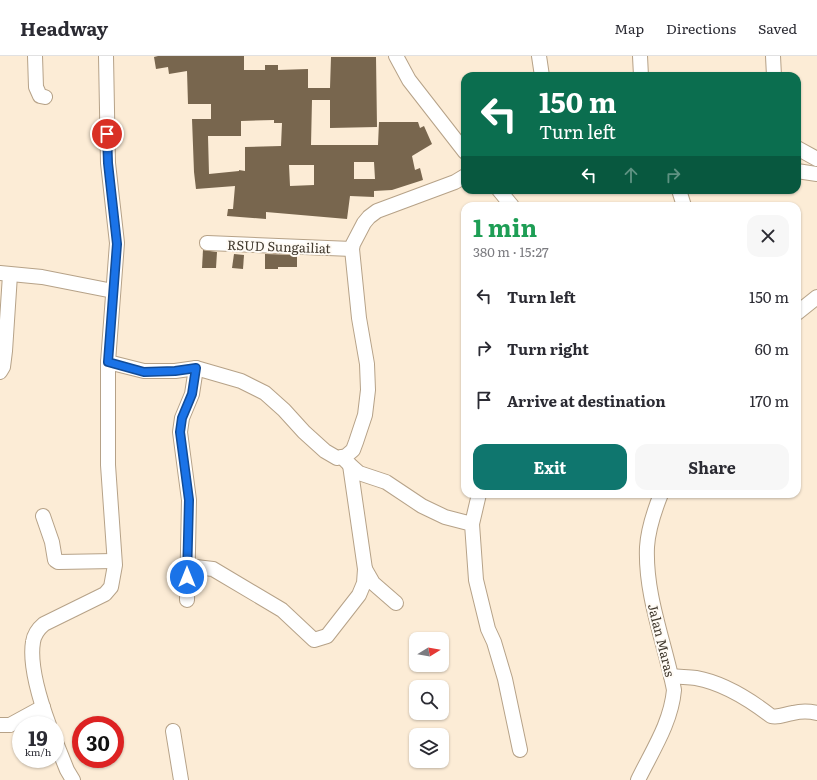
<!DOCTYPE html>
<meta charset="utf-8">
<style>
:root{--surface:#fff;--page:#f7f7f7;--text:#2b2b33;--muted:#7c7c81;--line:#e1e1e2;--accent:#0f766e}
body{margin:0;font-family:Literata,serif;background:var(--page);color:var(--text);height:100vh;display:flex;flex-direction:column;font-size:15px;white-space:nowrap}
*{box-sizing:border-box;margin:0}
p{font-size:13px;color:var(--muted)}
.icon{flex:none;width:22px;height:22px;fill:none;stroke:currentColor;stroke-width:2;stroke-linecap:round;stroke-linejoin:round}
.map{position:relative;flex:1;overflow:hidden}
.panel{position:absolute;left:461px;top:146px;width:340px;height:296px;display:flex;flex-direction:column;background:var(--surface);border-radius:12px;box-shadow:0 1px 3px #0004}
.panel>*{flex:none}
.hud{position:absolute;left:461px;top:16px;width:340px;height:122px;border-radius:12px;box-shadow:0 1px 3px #0004;background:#0b6e4f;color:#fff;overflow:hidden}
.needle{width:26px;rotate:79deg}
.controls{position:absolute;left:409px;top:576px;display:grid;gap:8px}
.controls a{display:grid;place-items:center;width:40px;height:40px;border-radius:8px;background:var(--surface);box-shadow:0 1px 3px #0004;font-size:20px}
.speed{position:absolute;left:12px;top:660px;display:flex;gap:8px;font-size:20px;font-weight:700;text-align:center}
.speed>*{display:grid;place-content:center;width:52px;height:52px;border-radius:50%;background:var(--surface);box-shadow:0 1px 3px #0004;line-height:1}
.speed small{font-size:10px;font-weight:400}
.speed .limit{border:6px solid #d22;background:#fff;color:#111}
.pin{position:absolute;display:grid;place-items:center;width:34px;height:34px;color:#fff;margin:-17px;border:2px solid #fff;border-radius:50%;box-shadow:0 1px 4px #0007}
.me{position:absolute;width:44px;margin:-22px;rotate:0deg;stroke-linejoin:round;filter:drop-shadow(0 0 3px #0008)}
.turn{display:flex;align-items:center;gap:14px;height:84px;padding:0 12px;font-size:18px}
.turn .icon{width:52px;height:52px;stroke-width:2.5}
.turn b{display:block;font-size:28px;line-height:34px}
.lanes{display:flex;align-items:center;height:38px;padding:0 12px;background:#0003;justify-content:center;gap:20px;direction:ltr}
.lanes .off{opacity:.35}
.round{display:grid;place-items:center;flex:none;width:42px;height:42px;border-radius:12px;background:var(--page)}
.head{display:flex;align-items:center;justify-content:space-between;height:68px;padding:0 12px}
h1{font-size:24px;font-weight:700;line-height:30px;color:#1e9e55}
.primary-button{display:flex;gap:8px;margin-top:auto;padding:8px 12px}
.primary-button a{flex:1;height:46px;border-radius:12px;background:var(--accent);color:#fff;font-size:16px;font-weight:700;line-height:46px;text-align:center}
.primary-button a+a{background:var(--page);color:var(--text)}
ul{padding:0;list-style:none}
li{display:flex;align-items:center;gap:12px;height:52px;padding:0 12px}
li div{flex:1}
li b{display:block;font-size:15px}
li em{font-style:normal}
header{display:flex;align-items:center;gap:24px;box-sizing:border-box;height:56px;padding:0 20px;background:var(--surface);border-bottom:1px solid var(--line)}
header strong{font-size:19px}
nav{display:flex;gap:22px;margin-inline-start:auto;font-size:14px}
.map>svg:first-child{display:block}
</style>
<header>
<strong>Headway</strong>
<nav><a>Map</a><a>Directions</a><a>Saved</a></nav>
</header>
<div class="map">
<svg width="817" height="724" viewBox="0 0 817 724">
<rect width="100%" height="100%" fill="#fcecd6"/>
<g fill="#78664e" fill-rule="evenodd">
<path d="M158 0H244V14H265V9H278V14L308 13V32H330L331 1H376L377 71 330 72V44H312L311 89H378L379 66H418L420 72 424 70 432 88 412 100 415 114 420 112 423 124 392 134 374 135V141L350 140 347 163 266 156V163L227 160 228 153H233L235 130 196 133 194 116 192 63H211V48H188L187 15 169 18 168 11 156 13 154 1ZM274 64V67H282L281 90 245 91V115L239 114V115L209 118 208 80H241V65ZM354 106H374L375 123H354ZM289 109H314V129L290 130Z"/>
<polygon points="203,194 217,196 216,212 202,212"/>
<polygon points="234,198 244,199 243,213 232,212"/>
<polygon points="265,198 297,199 297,211 278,211 278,213 265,213"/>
</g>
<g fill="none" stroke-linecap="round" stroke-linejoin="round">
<g stroke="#b6a288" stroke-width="16">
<g id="minor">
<polyline points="35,0 36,31 40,40 45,41"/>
<polyline points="396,0 409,24 465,96"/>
<polyline points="539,0 542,20"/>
<polyline points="640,0 641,20"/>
<polyline points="773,0 774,20"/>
<polyline points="797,92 817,103"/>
<polyline points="797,115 817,118"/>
<polyline points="499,134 512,150"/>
<polyline points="679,134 684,150"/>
<polyline points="207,187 352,193"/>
<polyline points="0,217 42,221 113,235"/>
<polyline points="797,257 817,241"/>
<polyline points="108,306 144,315 175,315 196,312 241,325 265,337 284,354 304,376 325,395 337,402 346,400 353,394 356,386 365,359 368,334 367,308 359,262 352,193 353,188 364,167 369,161 377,155 455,126 465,120"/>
<polyline points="0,316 3,311 5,295 10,219"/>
<polyline points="342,401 350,409 359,417 386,426 422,450 445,461 472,468 476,524 488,573 494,586 505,623 520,694"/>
<polyline points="43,460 52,486 55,504 58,506 114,505"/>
<polyline points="472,468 479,438"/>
<polyline points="187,510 213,513 282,554 314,584 327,580 359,539 364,527 365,513 350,409"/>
<polyline points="365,513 373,527 396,547"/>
<polyline points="187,544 189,444 180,376 182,362 192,338 196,312"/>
<path d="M671 620C680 621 688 621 696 622 724 627 749 643 771 660 779 662 785 658 793 657 801 655 809 655 817 657"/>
<polyline points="0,669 10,669 43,651"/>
<path d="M49 669C41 647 29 610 33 586 34 579 38 573 44 568L105 538 111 531 115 509 108 409V306L117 187 108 107 106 0"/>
<polyline points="173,675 181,724"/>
<polyline points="55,684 67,714 73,724"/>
<path d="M638 724C652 695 671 667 674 634 665 587 645 540 647 491 648 475 655 453 661 438"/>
</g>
</g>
<use href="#minor" stroke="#fff" stroke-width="14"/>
</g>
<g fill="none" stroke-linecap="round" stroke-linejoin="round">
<g stroke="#114b97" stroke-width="10">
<polyline id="route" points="107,78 108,107 117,188 108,306 144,316 175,315 196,312 192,338 182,362 180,376 189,444 187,521"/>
</g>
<use href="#route" stroke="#1a73e8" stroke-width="7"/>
</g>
<g text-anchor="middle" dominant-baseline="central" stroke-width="4" stroke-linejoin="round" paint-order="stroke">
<g font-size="13" fill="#423a2f" stroke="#fffbf5">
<text transform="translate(279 190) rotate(2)">RSUD Sungailiat</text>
<text transform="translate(662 584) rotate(76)">Jalan Maras</text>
</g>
</g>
</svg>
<div class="controls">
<a><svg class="needle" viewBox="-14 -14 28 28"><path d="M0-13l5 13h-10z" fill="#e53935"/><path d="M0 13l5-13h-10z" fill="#7c7c81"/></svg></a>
<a><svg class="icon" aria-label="search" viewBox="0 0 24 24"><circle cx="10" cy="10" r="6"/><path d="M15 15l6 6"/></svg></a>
<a><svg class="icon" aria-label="layers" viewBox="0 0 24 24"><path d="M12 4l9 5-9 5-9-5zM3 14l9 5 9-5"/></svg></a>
</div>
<div class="speed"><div>19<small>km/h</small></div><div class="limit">30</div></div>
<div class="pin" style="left:107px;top:78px;background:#d93025"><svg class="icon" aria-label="arrive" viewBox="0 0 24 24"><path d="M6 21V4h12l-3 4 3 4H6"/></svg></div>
<svg class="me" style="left:187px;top:521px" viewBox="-20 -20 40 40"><circle r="17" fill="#1a73e8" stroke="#fff" stroke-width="3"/><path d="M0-11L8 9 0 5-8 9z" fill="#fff"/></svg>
<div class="hud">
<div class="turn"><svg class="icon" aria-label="left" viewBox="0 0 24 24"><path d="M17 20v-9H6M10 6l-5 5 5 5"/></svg><div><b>150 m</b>Turn left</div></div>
<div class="lanes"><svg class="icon" aria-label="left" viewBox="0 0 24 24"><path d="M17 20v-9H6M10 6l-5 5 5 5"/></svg><svg class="icon off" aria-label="ahead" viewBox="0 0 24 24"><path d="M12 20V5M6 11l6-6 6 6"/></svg><svg class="icon off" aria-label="right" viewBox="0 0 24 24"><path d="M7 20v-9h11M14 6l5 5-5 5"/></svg></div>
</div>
<section class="panel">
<div class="head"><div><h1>1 min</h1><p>380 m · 15:27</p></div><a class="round"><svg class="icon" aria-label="close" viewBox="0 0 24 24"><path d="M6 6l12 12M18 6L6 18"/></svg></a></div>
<ul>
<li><svg class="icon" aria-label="left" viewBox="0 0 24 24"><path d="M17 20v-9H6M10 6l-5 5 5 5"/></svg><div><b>Turn left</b></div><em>150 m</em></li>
<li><svg class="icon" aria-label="right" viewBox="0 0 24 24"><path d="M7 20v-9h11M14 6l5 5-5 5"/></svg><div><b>Turn right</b></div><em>60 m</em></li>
<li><svg class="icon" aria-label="arrive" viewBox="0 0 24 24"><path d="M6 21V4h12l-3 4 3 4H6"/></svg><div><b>Arrive at destination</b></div><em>170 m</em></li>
</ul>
<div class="primary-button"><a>Exit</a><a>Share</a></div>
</section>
</div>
